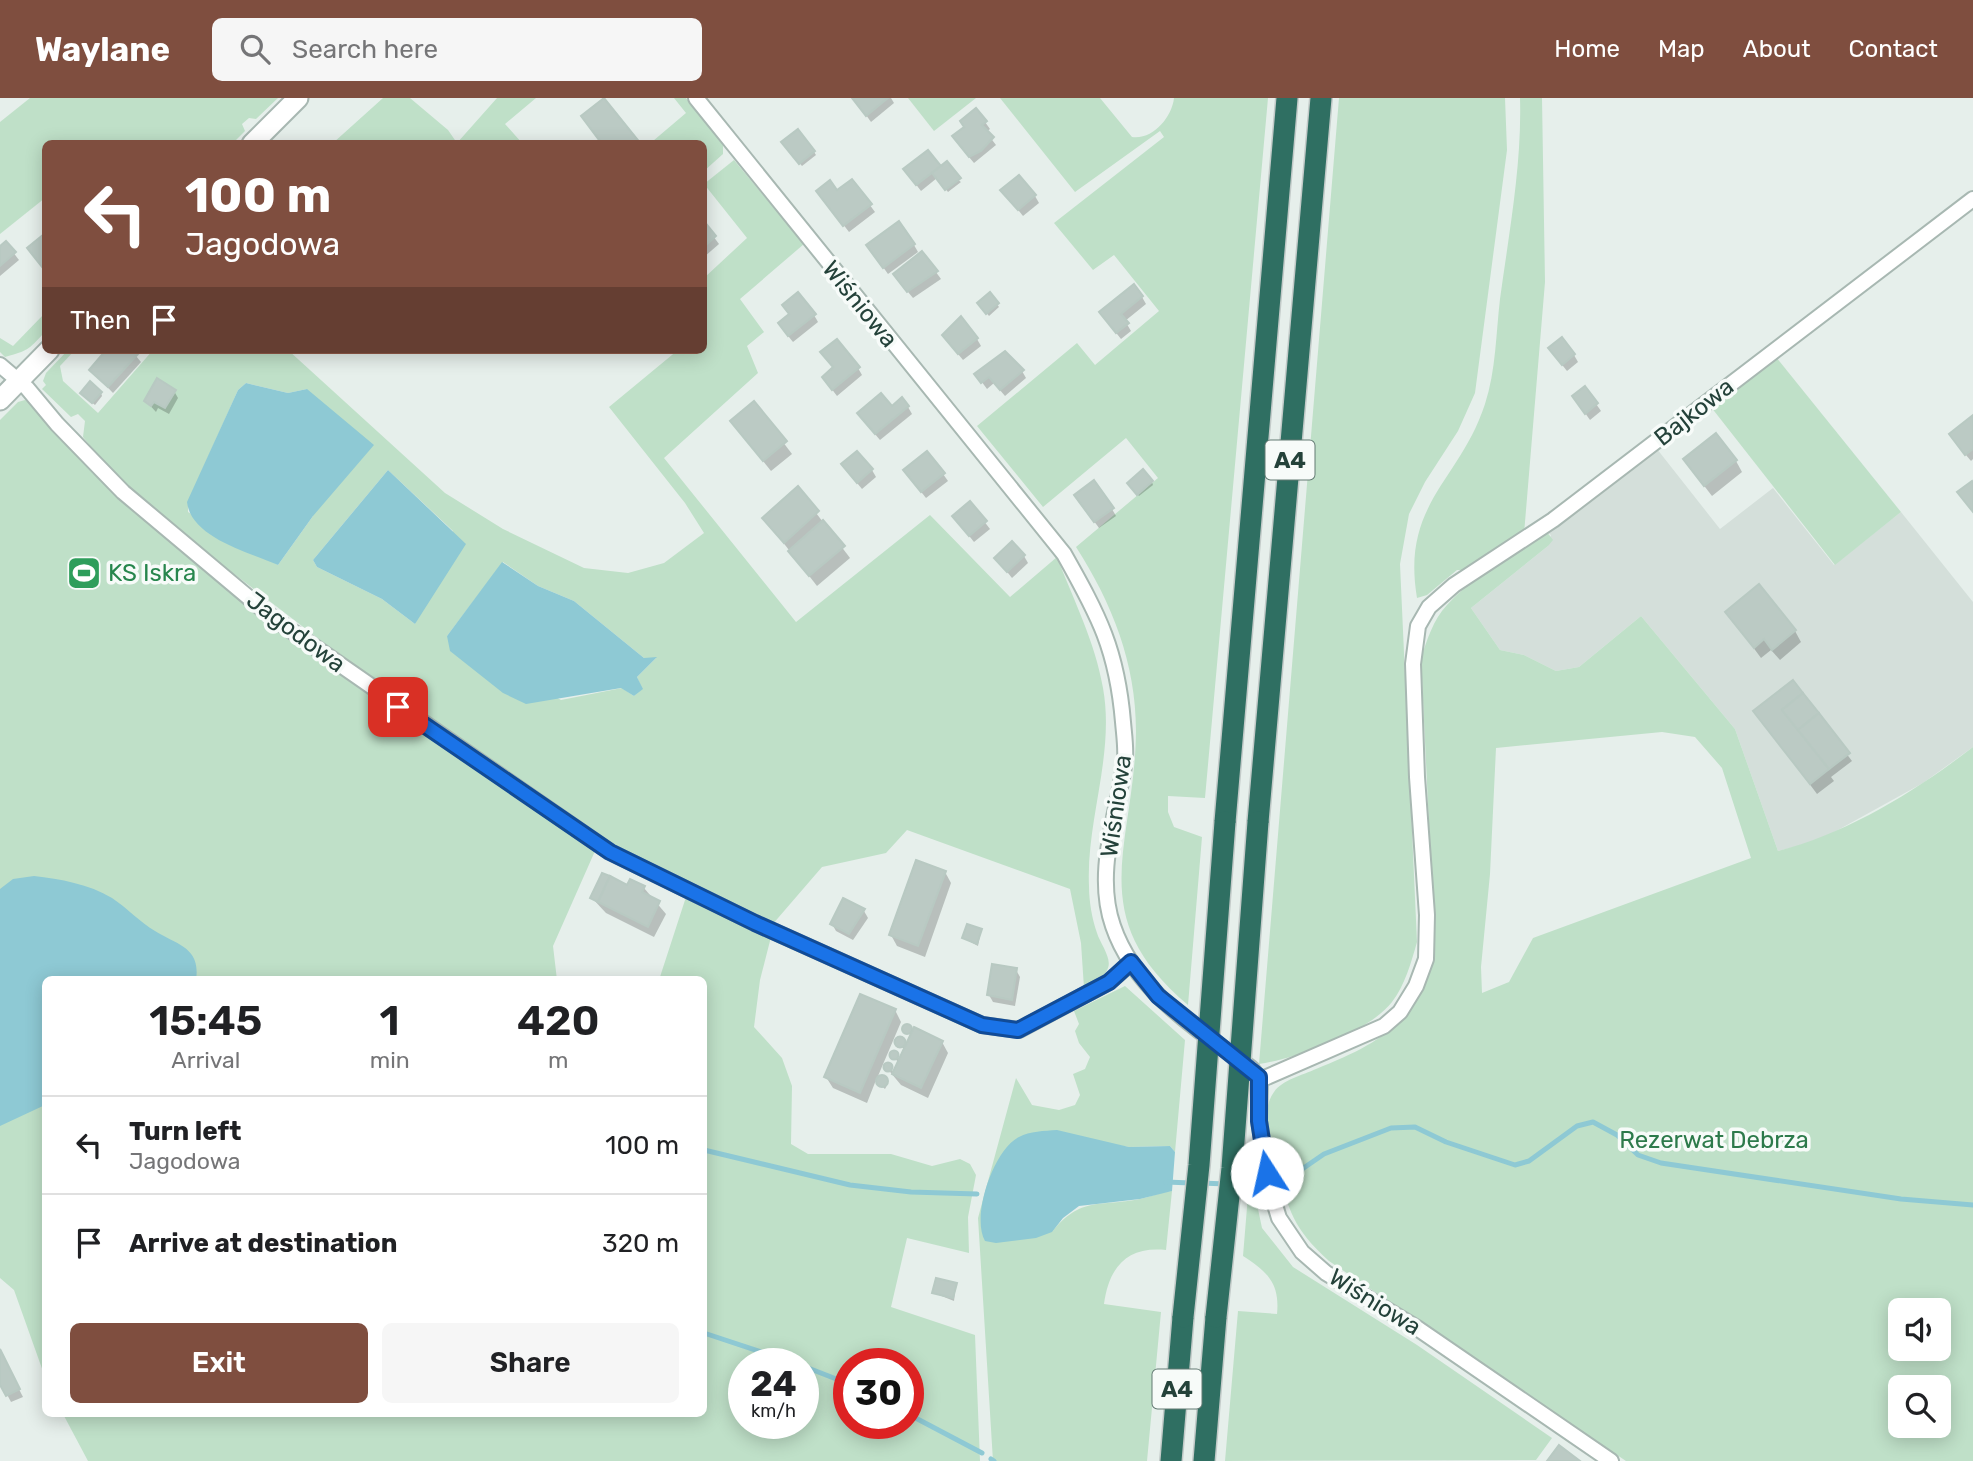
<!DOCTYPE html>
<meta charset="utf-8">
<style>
:root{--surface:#fff;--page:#f6f6f6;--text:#202124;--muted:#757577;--line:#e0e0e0;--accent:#7f4e3f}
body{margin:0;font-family:Rubik,sans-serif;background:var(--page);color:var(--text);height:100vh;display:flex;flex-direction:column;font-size:26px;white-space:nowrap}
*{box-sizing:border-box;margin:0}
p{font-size:23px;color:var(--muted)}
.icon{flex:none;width:38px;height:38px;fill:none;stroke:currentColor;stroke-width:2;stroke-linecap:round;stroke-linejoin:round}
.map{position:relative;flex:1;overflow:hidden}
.details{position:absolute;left:42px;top:878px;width:665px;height:441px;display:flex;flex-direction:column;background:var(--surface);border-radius:10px;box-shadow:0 4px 18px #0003}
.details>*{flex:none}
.banner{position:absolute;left:42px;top:42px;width:665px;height:214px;border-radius:10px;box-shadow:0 4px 18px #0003;background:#7f4e3f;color:#fff;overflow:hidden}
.buttons{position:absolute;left:1888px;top:1200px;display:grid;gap:14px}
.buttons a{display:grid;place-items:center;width:63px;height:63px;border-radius:10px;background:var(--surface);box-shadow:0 4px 18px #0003;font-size:35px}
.speed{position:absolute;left:728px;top:1250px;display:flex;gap:14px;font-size:35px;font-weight:700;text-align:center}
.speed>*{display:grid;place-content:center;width:91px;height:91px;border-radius:50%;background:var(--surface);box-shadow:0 4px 18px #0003;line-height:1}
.speed small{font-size:18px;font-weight:400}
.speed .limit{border:10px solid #d22;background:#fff;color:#111}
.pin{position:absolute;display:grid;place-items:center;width:60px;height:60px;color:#fff;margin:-30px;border-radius:14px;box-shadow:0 4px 10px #0006}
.me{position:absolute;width:77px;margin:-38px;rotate:350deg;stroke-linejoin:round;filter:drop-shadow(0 0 5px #0008)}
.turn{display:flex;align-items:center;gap:24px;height:147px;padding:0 28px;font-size:32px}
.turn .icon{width:91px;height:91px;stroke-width:2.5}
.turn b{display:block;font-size:49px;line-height:60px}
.then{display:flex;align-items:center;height:66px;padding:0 28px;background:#0003;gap:14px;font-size:26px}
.eta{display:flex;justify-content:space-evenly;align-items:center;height:119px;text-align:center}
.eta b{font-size:42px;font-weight:600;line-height:49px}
.action{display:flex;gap:14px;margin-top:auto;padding:14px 28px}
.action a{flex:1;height:80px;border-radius:10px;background:var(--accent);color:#fff;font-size:28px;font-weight:600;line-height:80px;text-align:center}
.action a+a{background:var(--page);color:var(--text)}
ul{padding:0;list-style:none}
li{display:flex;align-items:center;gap:21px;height:98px;padding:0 28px;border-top:2px solid var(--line)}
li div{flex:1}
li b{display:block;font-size:26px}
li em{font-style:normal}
header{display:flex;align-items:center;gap:42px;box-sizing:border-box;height:98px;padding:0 35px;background:var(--accent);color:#fff}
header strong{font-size:33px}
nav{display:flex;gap:38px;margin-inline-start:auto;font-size:24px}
.search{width:490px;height:63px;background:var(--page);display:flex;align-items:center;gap:18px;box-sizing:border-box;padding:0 24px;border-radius:10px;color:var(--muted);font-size:26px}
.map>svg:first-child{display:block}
</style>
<header>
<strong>Waylane</strong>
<div class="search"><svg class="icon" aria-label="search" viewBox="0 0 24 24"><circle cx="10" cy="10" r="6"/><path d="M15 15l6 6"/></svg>Search here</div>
<nav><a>Home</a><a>Map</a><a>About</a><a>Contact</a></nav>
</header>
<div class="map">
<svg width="1973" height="1363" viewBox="0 0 1973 1363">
<rect width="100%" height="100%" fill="#e6efeb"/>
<polygon fill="#d4dfda" points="1657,351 1720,431 1773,390 1834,467 1901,414 1973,504 1973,649 1923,685 1818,743 1778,753 1735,631 1641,518 1579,569 1556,573 1524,557 1500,552 1471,510 1548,448 1551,437 1547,434"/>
<g fill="#bfe0c8" fill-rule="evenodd">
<polygon points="30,0 278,0 256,21 249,20 242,26 245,33 233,45 46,46 45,100 0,136 0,24"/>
<polygon points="383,0 410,0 448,32 457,45 497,0 536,0 505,26 522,45 333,45"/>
<polygon points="674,0 686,0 723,47 723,56 704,73 704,46 653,43 686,15"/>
<polygon points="908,0 976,0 934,33"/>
<path d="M1000 0H1100L1132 39C1153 42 1172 19 1174 0H1268L1205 700 1168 698V714L1174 729 1202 739 1188 907C1081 817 1135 748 1136 633 1136 565 1112 505 1076 449L1158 380 1126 340 1043 409 977 328 1077 245 1095 267 1159 213 1114 157 1093 172 1054 125 1164 39 1160 33 1075 94Z"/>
<path d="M1339 0H1505L1507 52 1475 295 1458 333 1425 384 1409 416 1400 466 1417 844C1411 865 1405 887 1392 904 1369 934 1295 961 1259 966Z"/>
<path d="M1520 0H1542L1545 184 1524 436 1465 472H1457L1427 497 1417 500C1401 405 1460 383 1485 306 1496 273 1496 234 1500 201 1509 135 1522 67 1520 0Z"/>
<path d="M734 62 804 146 740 201 764 234 747 248 758 275 664 360 796 524 930 417 1010 499 1057 459C1074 503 1095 544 1103 590 1115 657 1086 722 1089 788 1089 803 1092 821 1097 835 1100 845 1112 860 1108 870 1105 880 1092 885 1084 890L1081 845 1070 791 907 732 886 755 822 769 772 827 620 751 379 587 186 439 113 377 83 339 85 323 78 316 71 319 42 291 46 287 43 283 46 275 68 252H75L60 268 63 283 98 315 153 252H288L445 395 503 431 584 470 628 475 664 465 704 435 685 405 609 309 678 252H704V180L747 140 704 86ZM246 285 288 295 307 291 313 418 278 467 188 414V404L238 292ZM388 372 453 433 415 526 382 501 317 469 313 462ZM503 464 538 488 574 503 644 560H656L637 579 642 591 634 598 622 590 561 602 447 538Z"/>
<path d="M45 215V234C27 253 29 252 5 259L0 254V240L13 248Z"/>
<polygon points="1776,259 1901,414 1835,467 1711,309"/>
<polygon points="25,302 33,304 127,405 429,635 595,753 553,848 557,882 340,882 320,878 277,882 46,882 45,1279 14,1192 0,1180 0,322 18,304"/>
<path d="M1547 434 1553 442 1548 448 1471 510 1500 552 1524 557 1556 573 1579 569 1641 518 1735 631 1778 753C1848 735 1916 693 1973 649V1363H1626L1329 1163C1293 1130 1289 1114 1277 1067 1272 1045 1259 1014 1274 994 1282 982 1303 977 1316 971 1381 945 1417 924 1435 853L1421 560C1427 542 1433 522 1447 507 1474 477 1514 456 1547 434ZM1662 634 1695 639 1722 670 1751 760 1533 840 1509 884 1482 895 1481 869 1490 776 1496 650ZM1900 1213H1939V1251H1900ZM1900 1290H1939V1328H1900Z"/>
<path d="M686 799 771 839 760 882 754 929 782 960 792 988 791 1046 808 1056H891L932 1068 960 1061 970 1066 976 1077 968 1119 969 1155 907 1140 891 1209 975 1237 980 1363H88L63 1316H704V882H659ZM744 1265H803V1325H744ZM849 1265H908V1325H849Z"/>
<path d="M1125 888 1185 942 1175 1054 1170 1048 1129 1049 1104 1045 1052 1134C1081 1098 1100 1109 1140 1101 1151 1099 1160 1094 1172 1093L1166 1152C1127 1148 1109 1169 1104 1206L1161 1214 1147 1363H993L978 1120 1016 980 1032 1007 1059 1012 1075 1007 1080 997 1073 976 1085 971 1090 959 1079 945 1075 933 1079 926 1074 913Z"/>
<path d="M1250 1073 1262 1130 1293 1169 1417 1247 1552 1340 1536 1362 1225 1363 1238 1213 1277 1216C1280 1186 1268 1174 1243 1158Z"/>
</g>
<g fill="#8ec9d4">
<path d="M246 285 288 295 307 291 374 347 313 418 278 467C249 454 191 440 187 404L238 292Z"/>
<polygon points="388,372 466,446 415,526 382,501 317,469 313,462"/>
<polygon points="502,464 538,488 574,503 644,560 657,559 637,579 643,591 634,598 621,590 526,606 503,595 450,553 447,538"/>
<path d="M34 778C60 781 89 786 112 800 127 810 140 824 155 833 177 847 201 849 196 882H46L45 1007 0 1028V791L13 781Z"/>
<path d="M1057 1032 1129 1049 1170 1048 1175 1054 1172 1093 1140 1101 1079 1108 1063 1120 1052 1134 1036 1140 996 1145 985 1143C971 1119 993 1052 1019 1039 1030 1033 1044 1033 1057 1032Z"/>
</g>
<g fill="#0003">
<polygon points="854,0 891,0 894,5 871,24"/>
<polygon points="985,24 990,31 986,34 996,47 974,65 958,46"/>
<polygon points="785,48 814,54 816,57 802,68"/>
<polygon points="941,70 961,84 948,94 937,80 921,93 905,72"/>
<polygon points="852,83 875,114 849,134 823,100 837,95"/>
<polygon points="1003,93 1035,98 1039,105 1023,118"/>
<polygon points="704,126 719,146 704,159"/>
<polygon points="6,145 19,162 0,178 0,150"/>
<polygon points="914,147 918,154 888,176 873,155"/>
<polygon points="922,155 941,181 913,200 899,183"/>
<polygon points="990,197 999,209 989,218 981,208"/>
<polygon points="1142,199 1146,206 1125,223 1131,233 1121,241 1106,222"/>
<polygon points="814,217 818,224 793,244 784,233"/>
<polygon points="977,241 981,248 963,262 949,245"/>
<polygon points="109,252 131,252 141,264 113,295 91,272"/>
<polygon points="823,255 858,270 862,277 837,298 828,286 834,271"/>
<polygon points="1574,257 1578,264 1567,273 1555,258"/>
<polygon points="1022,273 1026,280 1005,298 994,285 987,291 976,276"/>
<polygon points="1585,290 1601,313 1590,322 1578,305"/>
<polygon points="174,293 178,300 169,316 158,310 156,314 146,303"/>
<polygon points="101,295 102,298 95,307 84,298"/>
<polygon points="754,306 792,356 771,373 732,324"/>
<polygon points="908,309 912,316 880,342 863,322 891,311"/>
<polygon points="1973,319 1973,361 1971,363 1955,344"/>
<polygon points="1736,363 1742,374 1712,398 1692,372"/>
<polygon points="872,372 876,379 862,391 848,374"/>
<polygon points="943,376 948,383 926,400 910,380"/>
<polygon points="1152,384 1153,387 1139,398 1130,388"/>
<polygon points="798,391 850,460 817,488 764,420"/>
<polygon points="1080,404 1112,411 1116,418 1099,430"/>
<polygon points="970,405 990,431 974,444 954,419"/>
<polygon points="1024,458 1028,465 1012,480 996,460"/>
<polygon points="1727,514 1795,533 1801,544 1780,562 1771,552 1761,560"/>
<polygon points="1792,584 1852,663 1831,679 1834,683 1817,696 1755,613"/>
<polygon points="945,774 951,785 925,859 897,848 891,837"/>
<polygon points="627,789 644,790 666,816 654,839 606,815 592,800"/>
<polygon points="864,813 868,820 853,842 836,833 832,826"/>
<polygon points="981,833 978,848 963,840"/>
<polygon points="1016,872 1020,879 1015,908 993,904 989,897"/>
<polygon points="895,912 901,924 878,978 888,985 885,991 876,982 867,1005 833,990 826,979"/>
<polygon points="906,928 913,936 942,944 948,955 928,1000 901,987 886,969 889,967 894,975 899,965 892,957 897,957 900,962 905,952 897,944 899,941 907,948 912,938 904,932"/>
<polygon points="956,1186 954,1203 934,1195"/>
<polygon points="0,1254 23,1299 11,1304 0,1283"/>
</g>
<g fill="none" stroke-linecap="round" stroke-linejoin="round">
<g stroke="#8ec9d4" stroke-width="5">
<polyline points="704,1052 850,1087 911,1094 977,1096"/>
<polyline points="1292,1078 1324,1056 1391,1030 1415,1029 1446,1044 1515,1067 1529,1063 1577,1028 1593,1024 1617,1037 1638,1057 1661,1065 1901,1101 1973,1107"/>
<polyline points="1166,1084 1191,1085"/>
<polyline points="1201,1085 1226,1086"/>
<polyline points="1236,1086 1250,1086"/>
<polyline points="704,1235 795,1265"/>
<polyline points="803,1268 849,1286"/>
<polyline points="908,1316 982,1355"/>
<polyline points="991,1361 994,1363"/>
</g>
</g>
<g fill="#bbcac4" stroke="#b8c9c2" stroke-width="2">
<polygon points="604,0 641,46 602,46 581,18"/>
<polygon points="852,0 888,0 866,18"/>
<polygon points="976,10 987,23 982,27 994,39 981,53 969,59 952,38 964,29 960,23"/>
<polygon points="798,31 815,53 799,66 781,44"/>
<polygon points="928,52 941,68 916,87 903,71"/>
<polygon points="947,63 961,80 945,92 932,75"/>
<polygon points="1019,77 1036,97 1018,112 1000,92"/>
<polygon points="852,81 872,106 843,128 816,93 830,82 837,92"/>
<polygon points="704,123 716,138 704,149"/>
<polygon points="899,123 915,146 883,170 866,147"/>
<polygon points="44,136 46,138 46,174 27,150"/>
<polygon points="6,143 16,154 0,168 0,148"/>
<polygon points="922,153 938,173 907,194 893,176"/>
<polygon points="1134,186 1143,198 1121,216 1129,225 1116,235 1099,214"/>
<polygon points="798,194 816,216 788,238 778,225 789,216 782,207"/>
<polygon points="990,194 999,205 986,216 977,205"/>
<polygon points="961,218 978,240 958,256 942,237"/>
<polygon points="1562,239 1575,256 1562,267 1548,250"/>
<polygon points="837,241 860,269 832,292 822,279 833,269 820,254"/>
<polygon points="106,252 134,252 138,256 108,289 89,272"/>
<polygon points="1005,253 1024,272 1000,292 989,279 981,285 974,276"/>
<polygon points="157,280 176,292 165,310 154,304 151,308 144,303"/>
<polygon points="90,283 102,294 92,305 80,295"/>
<polygon points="1585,288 1598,305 1585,316 1572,298"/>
<polygon points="881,295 892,308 902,299 909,308 875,336 857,315"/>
<polygon points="754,303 787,343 763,363 730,323"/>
<polygon points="1973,317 1973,351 1965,357 1949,336"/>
<polygon points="1716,335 1737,362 1704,388 1683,361"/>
<polygon points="857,353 873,371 857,385 841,366"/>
<polygon points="927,353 945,375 921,394 903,372"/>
<polygon points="1143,371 1153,383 1137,397 1127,385"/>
<polygon points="1094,382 1114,410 1094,424 1074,397"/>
<polygon points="1972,383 1973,385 1973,414 1957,394"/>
<polygon points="798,388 819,413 784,445 762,420"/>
<polygon points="970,403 987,423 969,438 952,418"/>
<polygon points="823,422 845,448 809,478 788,453"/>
<polygon points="1012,443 1025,457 1007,474 994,460"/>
<polygon points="1759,486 1796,532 1772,552 1764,541 1754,550 1725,514"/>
<polygon points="1793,582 1803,595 1782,612 1829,671 1810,686 1753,613"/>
<polygon points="1803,595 1819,615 1798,632 1782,612"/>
<polygon points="1819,615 1850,655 1829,671 1798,632"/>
<polygon points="916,762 946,773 918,848 889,837"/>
<polygon points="602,775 610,778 598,804 590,800"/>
<polygon points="610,778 627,787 630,781 645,788 642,794 660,803 648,829 598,804"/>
<polygon points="843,800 865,811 849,836 830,826"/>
<polygon points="967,826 982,831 977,846 962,840"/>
<polygon points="992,866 1017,870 1012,902 987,897"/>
<polygon points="860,896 896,911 860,995 824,979"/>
<circle cx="907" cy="931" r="5"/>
<polygon points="914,929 943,943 921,990 892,976"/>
<circle cx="900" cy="944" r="5.5"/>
<circle cx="894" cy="957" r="4.5"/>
<circle cx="888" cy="969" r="4.5"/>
<circle cx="882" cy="983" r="6"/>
<polygon points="936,1180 957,1185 953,1200 932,1195"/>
<polygon points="0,1251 20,1291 6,1298 0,1287"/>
<polygon points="1559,1347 1580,1363 1547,1363"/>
</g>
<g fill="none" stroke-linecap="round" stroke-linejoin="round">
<g stroke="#a8b8b2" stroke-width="18">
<g id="minor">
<path d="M696 0 1064 456C1099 518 1117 552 1123 624 1124 636 1126 649 1125 661 1118 716 1094 773 1113 828 1135 893 1198 932 1251 970L1260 982 1259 1023 1271 1094 1279 1120 1302 1154 1326 1175 1417 1230 1611 1363"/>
<polyline points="0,267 27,290 57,326 123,394 273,520 610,754 755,825 982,927 1019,932 1109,884 1131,865"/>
<polyline points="1260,982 1384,928 1400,914 1416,888 1426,861 1427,817 1417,679 1413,566 1418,528 1429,509 1454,487 1553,422 1973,101"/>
</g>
</g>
<g stroke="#a8b8b2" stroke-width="23">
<g id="tertiary">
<polyline points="252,46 298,0"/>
<polyline points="0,302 49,252"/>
</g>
</g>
<g stroke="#c2cac8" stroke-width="24">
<g id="motorway">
<polyline points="1225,724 1287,0"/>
<polyline points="1258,724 1321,0"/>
<polyline points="1171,1363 1183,1219"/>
<polyline points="1204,1363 1216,1219"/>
</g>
</g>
<use href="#minor" stroke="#fff" stroke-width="14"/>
<use href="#tertiary" stroke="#fff" stroke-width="19"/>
<use href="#motorway" stroke="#2f6f62" stroke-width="21"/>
<g stroke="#c2cac8" stroke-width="24" stroke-linecap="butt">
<g id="motorway-bridge">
<polyline points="1183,1219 1199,1067 1225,724"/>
<polyline points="1216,1219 1232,1070 1258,724"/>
</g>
</g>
<use href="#motorway-bridge" stroke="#2f6f62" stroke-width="21"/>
</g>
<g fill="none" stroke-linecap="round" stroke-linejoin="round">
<g stroke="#114b97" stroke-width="18">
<polyline id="route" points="398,609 610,754 755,825 982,927 1018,932 1109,884 1131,864 1158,898 1259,979 1259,1023 1267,1075"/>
</g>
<use href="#route" stroke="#1a73e8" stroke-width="12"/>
</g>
<defs>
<g id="stadium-square" transform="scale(1.75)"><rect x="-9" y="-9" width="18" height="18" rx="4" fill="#2e9e5b" stroke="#f7fbf9"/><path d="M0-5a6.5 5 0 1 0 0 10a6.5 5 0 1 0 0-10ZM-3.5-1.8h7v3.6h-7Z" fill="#fff"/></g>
</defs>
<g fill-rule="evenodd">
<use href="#stadium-square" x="84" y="475"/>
</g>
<g text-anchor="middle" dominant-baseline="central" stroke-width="7" stroke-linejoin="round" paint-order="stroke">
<g fill="#f7fbf9" stroke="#637a73" stroke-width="2">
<rect x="1265.5" y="342.5" width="49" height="39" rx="5"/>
<rect x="1152.5" y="1271.5" width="49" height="39" rx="5"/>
</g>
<g font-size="23" font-weight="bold" fill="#24423a">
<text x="1290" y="362">A4</text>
<text x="1177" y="1291">A4</text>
</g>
<g font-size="24" fill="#24423a" stroke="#f7fbf9">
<text transform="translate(860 206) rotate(51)">Wiśniowa</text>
<text transform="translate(1694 314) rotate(-38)">Bajkowa</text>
<text transform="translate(296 534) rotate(37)">Jagodowa</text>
<text transform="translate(1116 708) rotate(-82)">Wiśniowa</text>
<text transform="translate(1375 1204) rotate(32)">Wiśniowa</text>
</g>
<g font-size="24" fill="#27864d" stroke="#f7fbf9" text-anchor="start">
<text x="108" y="475">KS Iskra</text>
</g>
<g font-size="24" fill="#2d7a4b" stroke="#f7fbf9">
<text x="1714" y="1042">Rezerwat Debrza</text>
</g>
</g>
</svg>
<div class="buttons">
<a><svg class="icon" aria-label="sound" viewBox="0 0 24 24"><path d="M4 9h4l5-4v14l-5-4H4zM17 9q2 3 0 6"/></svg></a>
<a><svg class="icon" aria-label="search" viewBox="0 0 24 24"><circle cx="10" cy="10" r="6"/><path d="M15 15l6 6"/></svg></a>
</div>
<div class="speed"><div>24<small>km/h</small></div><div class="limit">30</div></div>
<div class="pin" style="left:398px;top:609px;background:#d93025"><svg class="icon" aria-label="arrive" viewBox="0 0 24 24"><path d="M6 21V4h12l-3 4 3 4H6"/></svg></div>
<svg class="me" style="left:1267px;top:1075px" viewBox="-20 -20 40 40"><circle r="19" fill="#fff"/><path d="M0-13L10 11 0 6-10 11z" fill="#1a73e8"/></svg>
<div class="banner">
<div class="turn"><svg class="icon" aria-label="left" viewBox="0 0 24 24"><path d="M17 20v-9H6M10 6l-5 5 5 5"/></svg><div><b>100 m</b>Jagodowa</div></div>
<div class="then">Then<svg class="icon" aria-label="arrive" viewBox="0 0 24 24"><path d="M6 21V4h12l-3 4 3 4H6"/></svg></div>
</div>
<section class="details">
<div class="eta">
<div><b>15:45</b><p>Arrival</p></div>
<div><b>1</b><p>min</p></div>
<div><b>420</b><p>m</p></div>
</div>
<ul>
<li><svg class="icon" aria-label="left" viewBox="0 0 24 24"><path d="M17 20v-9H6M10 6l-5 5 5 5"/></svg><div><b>Turn left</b><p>Jagodowa</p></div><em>100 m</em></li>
<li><svg class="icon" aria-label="arrive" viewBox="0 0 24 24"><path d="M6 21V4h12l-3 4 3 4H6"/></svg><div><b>Arrive at destination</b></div><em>320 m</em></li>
</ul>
<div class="action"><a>Exit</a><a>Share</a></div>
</section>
</div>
